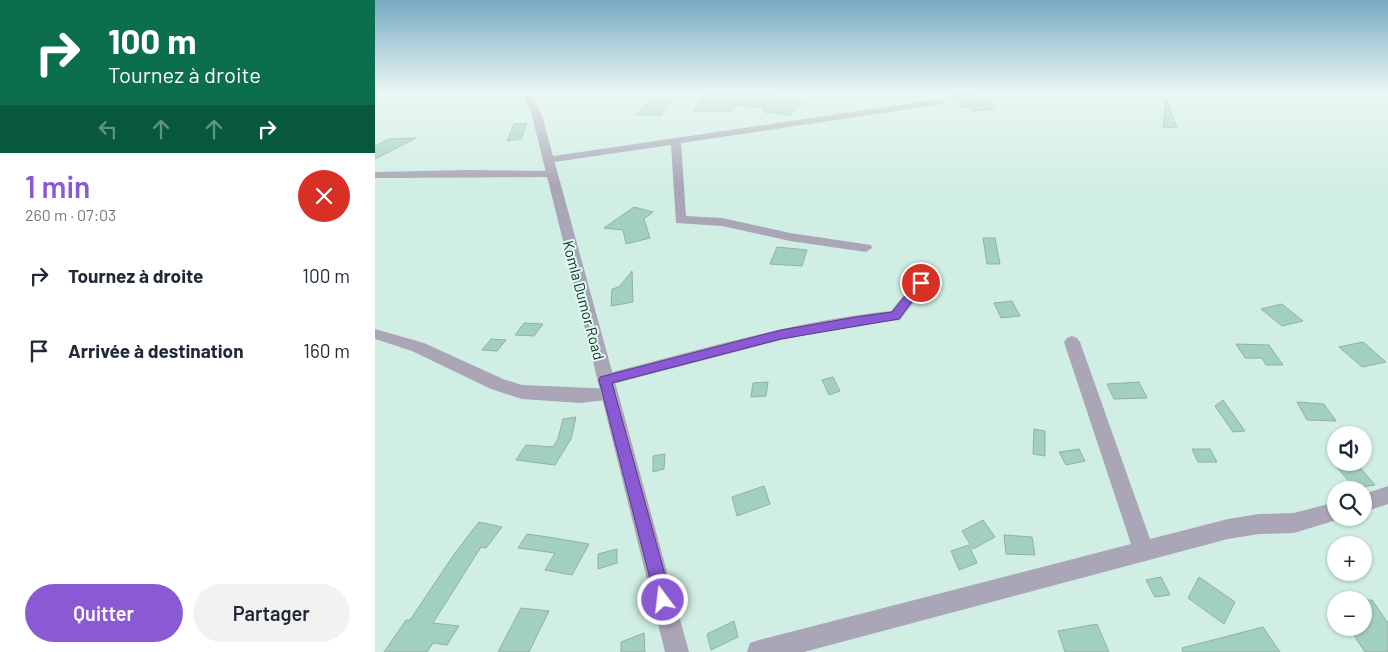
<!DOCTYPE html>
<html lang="fr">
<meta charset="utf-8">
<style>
:root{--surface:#fff;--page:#f2f2f3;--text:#1f2937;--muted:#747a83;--accent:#8a5ad4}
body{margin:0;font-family:Barlow,sans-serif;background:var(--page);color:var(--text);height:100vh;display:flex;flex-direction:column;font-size:19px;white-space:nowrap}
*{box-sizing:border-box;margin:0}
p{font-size:16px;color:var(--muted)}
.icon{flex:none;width:28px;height:28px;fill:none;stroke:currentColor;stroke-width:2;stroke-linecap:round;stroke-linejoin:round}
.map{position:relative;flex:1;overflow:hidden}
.panel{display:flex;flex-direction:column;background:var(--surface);width:375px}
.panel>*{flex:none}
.guide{background:#0b6e4f;color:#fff;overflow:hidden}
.buttons{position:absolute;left:952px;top:426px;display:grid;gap:10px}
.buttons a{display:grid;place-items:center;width:45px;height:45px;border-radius:50%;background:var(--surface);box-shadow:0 1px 4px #0004;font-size:25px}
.pin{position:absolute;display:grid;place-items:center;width:42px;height:42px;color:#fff;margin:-21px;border:2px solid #fff;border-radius:50%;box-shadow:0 1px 5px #0007}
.me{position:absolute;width:55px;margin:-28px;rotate:345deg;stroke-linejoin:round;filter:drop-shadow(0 0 4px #0008)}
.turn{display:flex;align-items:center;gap:18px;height:105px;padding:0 25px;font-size:22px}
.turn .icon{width:65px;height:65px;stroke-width:2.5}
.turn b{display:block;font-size:35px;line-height:42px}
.lanes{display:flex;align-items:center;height:48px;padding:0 25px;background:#0003;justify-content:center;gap:25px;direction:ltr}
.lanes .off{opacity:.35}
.round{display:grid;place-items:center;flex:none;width:52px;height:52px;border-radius:26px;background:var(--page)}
.summary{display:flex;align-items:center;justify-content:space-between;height:85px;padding:0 25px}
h1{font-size:30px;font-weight:600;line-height:38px;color:var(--accent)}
.button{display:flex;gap:10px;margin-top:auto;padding:10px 25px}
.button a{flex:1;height:58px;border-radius:30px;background:var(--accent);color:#fff;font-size:20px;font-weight:600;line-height:58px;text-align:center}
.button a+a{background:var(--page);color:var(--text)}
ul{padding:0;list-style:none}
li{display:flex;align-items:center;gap:15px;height:75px;padding:0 25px}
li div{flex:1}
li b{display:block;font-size:19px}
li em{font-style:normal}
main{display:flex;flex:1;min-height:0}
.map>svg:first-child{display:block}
</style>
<main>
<section class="panel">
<div class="guide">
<div class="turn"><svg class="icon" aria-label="right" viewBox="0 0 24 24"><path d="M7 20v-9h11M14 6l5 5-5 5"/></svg><div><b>100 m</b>Tournez à droite</div></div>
<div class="lanes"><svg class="icon off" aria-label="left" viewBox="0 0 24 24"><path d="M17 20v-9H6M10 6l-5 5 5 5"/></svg><svg class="icon off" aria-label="ahead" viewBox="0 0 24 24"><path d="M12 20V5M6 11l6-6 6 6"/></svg><svg class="icon off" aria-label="ahead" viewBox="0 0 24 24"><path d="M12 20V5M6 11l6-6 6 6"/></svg><svg class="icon" aria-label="right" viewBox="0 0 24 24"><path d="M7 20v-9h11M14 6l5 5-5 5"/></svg></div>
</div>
<div class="summary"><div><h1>1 min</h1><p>260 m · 07:03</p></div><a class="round" style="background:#d93025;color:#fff"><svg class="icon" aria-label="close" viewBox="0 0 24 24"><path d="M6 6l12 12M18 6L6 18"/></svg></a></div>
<ul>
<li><svg class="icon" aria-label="right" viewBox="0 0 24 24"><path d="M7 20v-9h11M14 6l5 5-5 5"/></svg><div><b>Tournez à droite</b></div><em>100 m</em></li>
<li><svg class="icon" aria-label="arrive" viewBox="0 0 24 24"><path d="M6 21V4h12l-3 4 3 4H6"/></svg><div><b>Arrivée à destination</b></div><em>160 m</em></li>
</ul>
<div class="button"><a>Quitter</a><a>Partager</a></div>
</section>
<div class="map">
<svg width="1013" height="652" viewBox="0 0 1013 652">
<rect width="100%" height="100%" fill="#d1eee4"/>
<g fill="#a2d0c0" stroke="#94b0a6">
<polygon points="330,93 399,93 403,94 397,102 428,102 415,115 388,112 390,108 362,105 354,112 319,111"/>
<polygon points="569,93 605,93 617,103 614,104 619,109 597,111 593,107 587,108"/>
<polygon points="279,94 301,94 286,115 261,115"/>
<polygon points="791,98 802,128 788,127"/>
<polygon points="152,123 146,139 132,141 139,124"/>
<polygon points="41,138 8,155 0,159 0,146 14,139"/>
<polygon points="259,207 278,212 269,219 275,238 251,244 248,230 229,228"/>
<polygon points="608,238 620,238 625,264 612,264"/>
<polygon points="402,247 432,250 427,266 395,264"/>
<polygon points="257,271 258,302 236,306 237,289 244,287"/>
<polygon points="637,301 645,316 626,318 619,303"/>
<polygon points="907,304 928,321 907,326 886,309"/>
<polygon points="149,323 168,324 159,336 140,335"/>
<polygon points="116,339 131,340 122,351 107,350"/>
<polygon points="988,342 1011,362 987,367 964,347"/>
<polygon points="861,344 894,345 908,365 891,365 887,358 870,358"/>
<polygon points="458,377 465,391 454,395 447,380"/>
<polygon points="393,382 391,396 376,397 378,383"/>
<polygon points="764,382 772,398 739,399 732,384"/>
<polygon points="848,400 870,431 858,432 840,406"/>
<polygon points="922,402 949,404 961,421 932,420"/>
<polygon points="201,417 196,439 180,465 141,460 151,445 178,447 183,439 188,419"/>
<polygon points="659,429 670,431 670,456 658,454"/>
<polygon points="704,449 710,461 691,465 684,452"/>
<polygon points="817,449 835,449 842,462 823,462"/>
<polygon points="290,454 289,469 278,472 278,456"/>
<polygon points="958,462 980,462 1000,485 979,488"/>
<polygon points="389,486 395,504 362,516 357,497"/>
<polygon points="608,520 620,537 598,549 587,531"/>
<polygon points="104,522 127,527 111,548 106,547 58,623 84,626 72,645 58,643 52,652 9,652 31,620 35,620 80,553"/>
<polygon points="152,534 173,537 214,544 197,575 170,570 180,553 143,548"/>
<polygon points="629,535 657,537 660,555 631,554"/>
<polygon points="594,545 602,563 584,570 576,551"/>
<polygon points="242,549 242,563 223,569 223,554"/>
<polygon points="786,577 795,595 780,597 771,580"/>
<polygon points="824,577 860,602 849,624 813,598"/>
<polygon points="989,600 997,600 1013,623 1013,652 990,652 974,628 989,628"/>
<polygon points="146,608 174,611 154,652 123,652"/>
<polygon points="359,621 363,637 336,650 332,634"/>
<polygon points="722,624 734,652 690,652 683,631"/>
<polygon points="888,627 905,652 808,652 807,648"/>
<polygon points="269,633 270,652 246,652 246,642"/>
</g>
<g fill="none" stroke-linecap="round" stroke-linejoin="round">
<g fill="#aba6b7" fill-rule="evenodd">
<polygon points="565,99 569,102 568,104 306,143 311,216 347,218 415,233 496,245 497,248 491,252 415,241 347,226 301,223 296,145 172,163 167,160 172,157"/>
<polygon points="92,170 175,171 180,174 175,177 0,178 0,172"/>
<path d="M546 279 553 283 525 320 481 325 406 340 230 386 224 384 222 380 224 376 230 374C324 350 419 321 516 311L541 280Z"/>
<polygon points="0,329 49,343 128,379 147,385 240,389 242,394 240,399 205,403 147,399 116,389 37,351 0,339"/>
<polygon points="697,336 702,338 705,342 775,539 853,519 884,514 919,513 961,502 961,518 968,518 919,533 884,534 853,539 429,652 372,652 375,643 384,640 756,544 689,342 692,338"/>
<polygon points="1013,486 1013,504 989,512 989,494"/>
</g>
<polygon fill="#aba6b7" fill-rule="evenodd" points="148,93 156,93 167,116 314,652 290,652 157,116"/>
</g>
<linearGradient id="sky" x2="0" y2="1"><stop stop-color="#77aac3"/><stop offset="0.5" stop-color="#eaf7f3"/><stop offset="1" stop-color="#eaf7f3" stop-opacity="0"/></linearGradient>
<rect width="1013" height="185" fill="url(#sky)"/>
<polygon fill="#8a5ad4" stroke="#5a3a8a" points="546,280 551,283 524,319 406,339 237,383 297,600 294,606 288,608 282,606 224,380 225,377 406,330 481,317 517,312 542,281"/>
<g text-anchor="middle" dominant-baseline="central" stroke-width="4" stroke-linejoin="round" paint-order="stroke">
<g font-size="15" fill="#202b27" stroke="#defcf1">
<text transform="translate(209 300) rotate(75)">Komla Dumor Road</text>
</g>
</g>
</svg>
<div class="buttons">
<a><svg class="icon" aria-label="sound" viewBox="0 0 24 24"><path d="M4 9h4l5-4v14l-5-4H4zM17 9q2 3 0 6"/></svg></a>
<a><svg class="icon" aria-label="search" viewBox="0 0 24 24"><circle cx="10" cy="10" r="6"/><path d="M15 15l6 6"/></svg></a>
<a>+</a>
<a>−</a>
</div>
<div class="pin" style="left:546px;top:283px;background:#d93025"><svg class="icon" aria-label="arrive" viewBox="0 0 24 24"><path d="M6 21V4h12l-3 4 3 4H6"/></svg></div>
<svg class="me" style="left:288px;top:600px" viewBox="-20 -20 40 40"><circle r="17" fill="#8a5ad4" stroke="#fff" stroke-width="3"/><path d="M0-11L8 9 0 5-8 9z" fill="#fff"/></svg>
</div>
</main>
